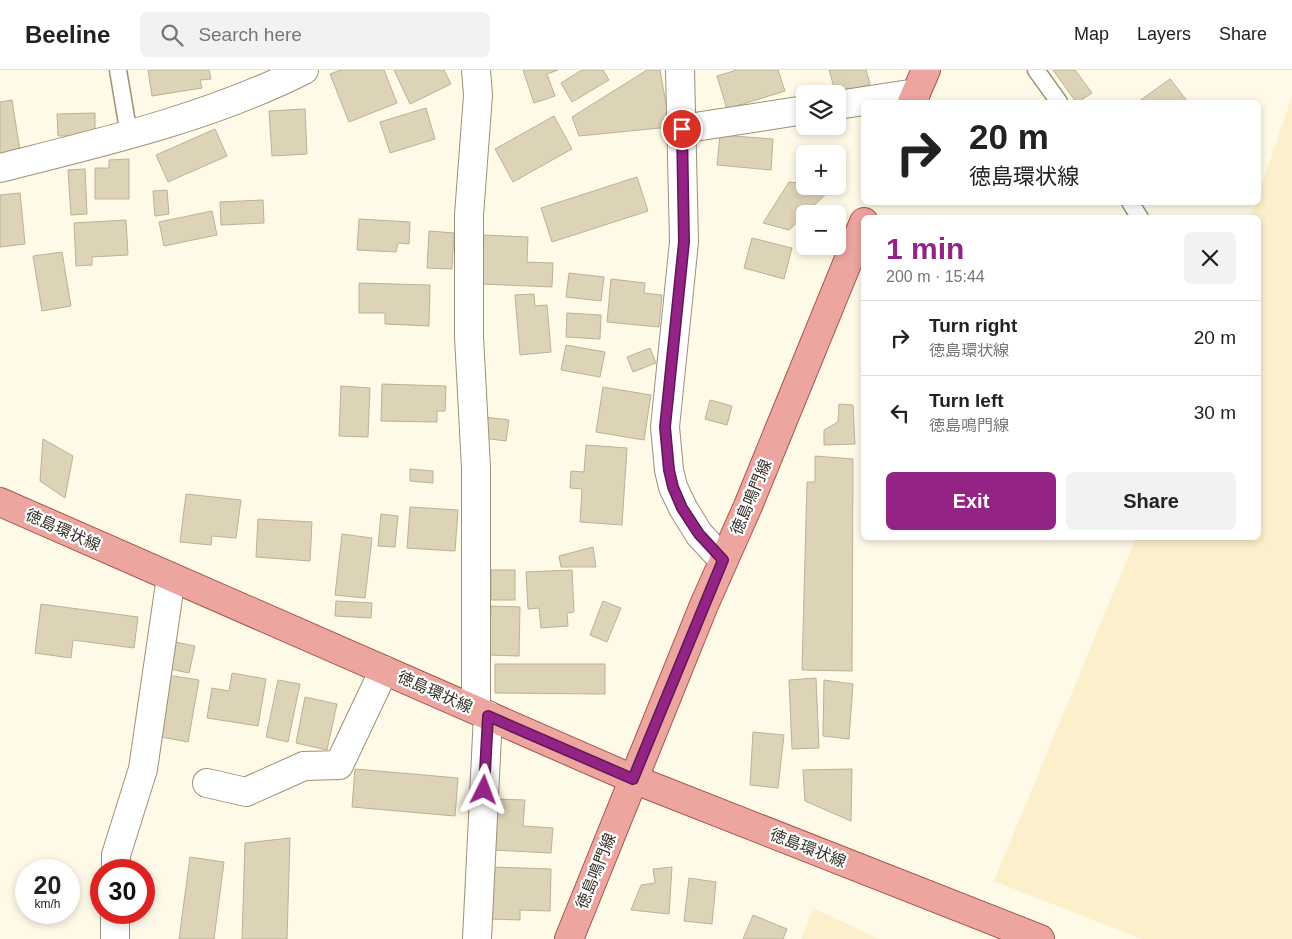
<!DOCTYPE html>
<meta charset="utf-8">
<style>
:root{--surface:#fff;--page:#f2f2f2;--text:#222;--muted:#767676;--line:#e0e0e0;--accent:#932485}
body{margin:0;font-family:Helvetica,"Noto Sans JP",sans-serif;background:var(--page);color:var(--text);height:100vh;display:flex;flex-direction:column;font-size:19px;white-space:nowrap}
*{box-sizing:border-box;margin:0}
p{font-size:16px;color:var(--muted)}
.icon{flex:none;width:28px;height:28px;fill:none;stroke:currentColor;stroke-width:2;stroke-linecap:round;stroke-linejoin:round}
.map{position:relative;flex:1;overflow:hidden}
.details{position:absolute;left:861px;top:145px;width:400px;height:325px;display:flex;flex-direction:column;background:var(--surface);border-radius:8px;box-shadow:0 2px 8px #0003}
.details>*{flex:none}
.guide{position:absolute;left:861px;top:30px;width:400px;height:105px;border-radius:8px;box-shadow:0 2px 8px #0003;background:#fff;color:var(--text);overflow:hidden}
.fabs{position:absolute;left:796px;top:15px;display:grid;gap:10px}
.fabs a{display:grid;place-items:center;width:50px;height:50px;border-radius:8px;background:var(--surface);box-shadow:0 2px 8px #0003;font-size:25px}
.speed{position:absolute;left:15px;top:789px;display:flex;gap:10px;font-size:25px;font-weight:700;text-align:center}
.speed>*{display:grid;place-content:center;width:65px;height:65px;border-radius:50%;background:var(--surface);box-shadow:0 2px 8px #0003;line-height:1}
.speed small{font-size:12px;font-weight:400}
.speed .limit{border:8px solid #d22;background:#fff;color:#111}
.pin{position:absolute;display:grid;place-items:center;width:42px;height:42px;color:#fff;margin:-21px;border:2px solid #fff;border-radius:50%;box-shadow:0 1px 5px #0007}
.me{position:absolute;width:55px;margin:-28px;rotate:3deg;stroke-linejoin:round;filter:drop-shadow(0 0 4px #0008)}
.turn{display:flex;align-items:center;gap:18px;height:105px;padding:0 25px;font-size:22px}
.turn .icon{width:65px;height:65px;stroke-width:2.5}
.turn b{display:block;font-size:35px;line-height:42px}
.round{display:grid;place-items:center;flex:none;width:52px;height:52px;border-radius:8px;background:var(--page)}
.headline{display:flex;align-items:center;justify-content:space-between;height:85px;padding:0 25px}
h1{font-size:30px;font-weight:700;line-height:38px;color:var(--accent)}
.button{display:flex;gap:10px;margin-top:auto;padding:10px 25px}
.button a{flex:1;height:58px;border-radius:8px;background:var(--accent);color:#fff;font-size:20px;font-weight:700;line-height:58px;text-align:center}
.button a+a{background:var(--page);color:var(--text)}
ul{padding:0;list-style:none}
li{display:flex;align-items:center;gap:15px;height:75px;padding:0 25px;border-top:1px solid var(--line)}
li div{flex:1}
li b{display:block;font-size:19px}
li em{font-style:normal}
header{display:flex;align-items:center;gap:30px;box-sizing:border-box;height:70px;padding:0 25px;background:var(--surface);border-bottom:1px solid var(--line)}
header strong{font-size:24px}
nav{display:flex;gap:28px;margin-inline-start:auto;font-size:18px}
.search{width:350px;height:45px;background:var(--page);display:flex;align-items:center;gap:12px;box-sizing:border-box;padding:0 18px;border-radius:8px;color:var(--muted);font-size:19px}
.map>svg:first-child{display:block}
</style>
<header>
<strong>Beeline</strong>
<div class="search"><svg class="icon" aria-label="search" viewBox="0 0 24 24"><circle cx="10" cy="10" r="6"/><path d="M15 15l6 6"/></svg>Search here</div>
<nav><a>Map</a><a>Layers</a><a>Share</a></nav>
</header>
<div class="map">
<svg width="1292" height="869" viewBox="0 0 1292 869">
<rect width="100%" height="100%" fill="#fff9e8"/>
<g fill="#fcefcb">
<polygon points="1292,26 1292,869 1141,869 994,811 1136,468 1259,468 1259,148 1250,147 1256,133 1259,132 1259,123"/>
<polygon points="813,838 879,869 801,869"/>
</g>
<g fill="#ddd3b7" stroke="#bbb197">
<polygon points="148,0 209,0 211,9 200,10 202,18 152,26"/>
<polygon points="341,0 384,0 397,33 349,52 330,4"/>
<polygon points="394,0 444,0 451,14 410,34"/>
<polygon points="523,0 558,0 547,4 555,26 534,33"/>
<polygon points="582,0 603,0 609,10 572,32 561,13"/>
<polygon points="647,0 660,0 670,57 579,66 572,47"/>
<polygon points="737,0 778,0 785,21 727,39 717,6"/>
<polygon points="829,0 866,0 870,14 836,24"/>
<polygon points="1053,0 1075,0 1092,23 1078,32 1076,32"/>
<polygon points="1170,9 1188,32 1138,32"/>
<polygon points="12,30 20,81 0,84 0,32"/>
<polygon points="426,38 435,69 390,83 380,52"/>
<polygon points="305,39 307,84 272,86 269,41"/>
<polygon points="95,43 95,65 58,66 57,44"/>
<polygon points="554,46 572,79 513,112 495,79"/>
<polygon points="215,59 227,86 168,112 156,85"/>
<polygon points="720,65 773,69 771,100 717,95"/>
<polygon points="129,89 129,129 95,129 95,98 109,98 109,90"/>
<polygon points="85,99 87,144 71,145 68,100"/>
<polygon points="637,107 648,141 552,172 541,138"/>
<polygon points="789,112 805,114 805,116 833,117 789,160 763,153"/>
<polygon points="167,120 169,144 155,146 153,121"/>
<polygon points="20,123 25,174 0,177 0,125"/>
<polygon points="263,130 264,153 221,155 220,132"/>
<polygon points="212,141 217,165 164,176 159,152"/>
<polygon points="359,149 410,152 409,174 398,173 396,182 357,180"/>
<polygon points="126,150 128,185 92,187 92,195 76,196 74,153"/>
<polygon points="429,161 454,163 452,199 427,198"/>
<polygon points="484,165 528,167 527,192 553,193 552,217 482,214"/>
<polygon points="752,168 792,178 784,209 744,198"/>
<polygon points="62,182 71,236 42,241 33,186"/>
<polygon points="569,203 604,207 601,231 566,227"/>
<polygon points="611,209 645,213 644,223 662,225 659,257 607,252"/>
<polygon points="359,213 430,215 429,256 385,254 385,243 359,243"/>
<polygon points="534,224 535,236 547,235 551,282 520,285 515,225"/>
<polygon points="567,243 601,245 600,269 566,267"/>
<polygon points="566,275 605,282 600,307 561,300"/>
<polygon points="650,278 656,293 633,302 627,287"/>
<polygon points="382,314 446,316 445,341 437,341 437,352 381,351"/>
<polygon points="341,316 370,318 368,367 339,366"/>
<polygon points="603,317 651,325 644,370 596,362"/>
<polygon points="710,330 732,336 727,355 705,349"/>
<polygon points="839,334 853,335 855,374 824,375 824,360 838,352"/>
<polygon points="485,347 509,350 506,371 482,368"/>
<polygon points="43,369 73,386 65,428 40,411"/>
<polygon points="586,375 627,378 622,455 580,452 582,419 570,418 571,401 584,402"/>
<polygon points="815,386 853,389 852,601 802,600 807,412 815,412"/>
<polygon points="410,399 433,401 433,413 410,411"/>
<polygon points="186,424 241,430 236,468 212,466 211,475 180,472"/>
<polygon points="410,437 458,440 455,481 407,478"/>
<polygon points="381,444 398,446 395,477 378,476"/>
<polygon points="258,449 312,452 310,491 256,487"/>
<polygon points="342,464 372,468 365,528 335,525"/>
<polygon points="593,477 596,497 561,497 559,486"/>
<rect x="491" y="500" width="24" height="30"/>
<polygon points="572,500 574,542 567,543 568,556 541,558 539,538 528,539 526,502"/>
<polygon points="336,531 372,533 371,548 335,546"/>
<polygon points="603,531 621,538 607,572 590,565"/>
<polygon points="41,534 138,547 134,578 73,570 71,588 35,583"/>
<polygon points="491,536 520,537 519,586 489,585"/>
<polygon points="170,571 195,576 189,603 165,598"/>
<polygon points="495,594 605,594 605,624 495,623"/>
<polygon points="232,603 266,609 258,656 207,648 212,618 229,621"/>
<polygon points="167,605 199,610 188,672 156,666"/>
<polygon points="816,608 819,678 792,679 789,610"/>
<polygon points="278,610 300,614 288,672 266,667"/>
<polygon points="824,610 853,614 849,669 823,666"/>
<polygon points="305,627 337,634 327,680 296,673"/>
<polygon points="753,662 784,665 778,718 750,715"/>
<polygon points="355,699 458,708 455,746 352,737"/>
<polygon points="852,699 851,751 805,731 803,700"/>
<polygon points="495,729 525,730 523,756 553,758 551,783 493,780"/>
<polygon points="290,768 287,869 242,869 245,773"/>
<polygon points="190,787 224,792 214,869 179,869"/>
<polygon points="492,797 551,799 550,841 520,840 520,850 491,849"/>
<polygon points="672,797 669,844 631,840 641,815 655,813 653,799"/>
<polygon points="689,808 716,812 712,854 684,851"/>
<polygon points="753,845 787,859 783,869 743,869"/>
</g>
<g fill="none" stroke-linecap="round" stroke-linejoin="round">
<g stroke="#9b9177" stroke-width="19">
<g id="service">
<polyline points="118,0 129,65"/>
<polyline points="1036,0 1059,32"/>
<polyline points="1130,132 1140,148"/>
</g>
</g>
<g stroke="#9b9177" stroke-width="30">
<g id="minor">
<polyline points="838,35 916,23"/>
<polyline points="682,59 805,40"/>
<path d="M0 98C103 72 208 48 304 0"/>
<polyline points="476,640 476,398 469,267 469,145 478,25 476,0"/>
<polyline points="207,713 246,722 304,696 339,695 384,600"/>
<polyline points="116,800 116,785 143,699 171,507"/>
<polyline points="115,869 115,842"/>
<polyline points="477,869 488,645"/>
</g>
</g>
<g stroke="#9b9177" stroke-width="30">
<polyline id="tertiary" points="680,0 684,172 665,357 669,400 673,417 683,438 699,464 723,490"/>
</g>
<g stroke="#a5564c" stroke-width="30">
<g id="primary">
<polyline points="912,32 926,0"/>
<polyline points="0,432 633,709 1040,869"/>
<polyline points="569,869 704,535 748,436 864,152"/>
</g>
</g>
<use href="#service" stroke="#fff" stroke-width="16"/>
<use href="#minor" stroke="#fff" stroke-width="28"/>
<use href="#tertiary" stroke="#fff" stroke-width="28"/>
<use href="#primary" stroke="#eda5a0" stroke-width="28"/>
</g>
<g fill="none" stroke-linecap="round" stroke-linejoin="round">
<g stroke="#601756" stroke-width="12">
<polyline id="route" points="484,720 488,646 633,709 723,490 699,464 682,438 673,417 669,400 665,357 684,172 682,59"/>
</g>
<use href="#route" stroke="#932485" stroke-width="9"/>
</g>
<g text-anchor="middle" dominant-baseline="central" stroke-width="4.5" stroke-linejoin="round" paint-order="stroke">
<g font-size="16" fill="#363227" stroke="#fff">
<text transform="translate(751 427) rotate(-67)">徳島鳴門線</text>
<text transform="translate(63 460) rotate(24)">徳島環状線</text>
<text transform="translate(435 622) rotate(24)">徳島環状線</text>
<text transform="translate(808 778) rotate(21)">徳島環状線</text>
<text transform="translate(596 801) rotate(-68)">徳島鳴門線</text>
</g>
</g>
</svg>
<div class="fabs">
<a><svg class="icon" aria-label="layers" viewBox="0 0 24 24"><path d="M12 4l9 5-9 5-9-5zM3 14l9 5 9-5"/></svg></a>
<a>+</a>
<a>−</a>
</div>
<div class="speed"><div>20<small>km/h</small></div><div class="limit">30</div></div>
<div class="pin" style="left:682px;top:59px;background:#d93025"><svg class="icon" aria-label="arrive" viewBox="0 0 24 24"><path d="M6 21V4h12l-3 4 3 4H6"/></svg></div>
<svg class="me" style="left:484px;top:720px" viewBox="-20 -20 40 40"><path d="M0-17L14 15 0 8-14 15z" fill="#932485" stroke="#fff" stroke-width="4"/></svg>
<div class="guide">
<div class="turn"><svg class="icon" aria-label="right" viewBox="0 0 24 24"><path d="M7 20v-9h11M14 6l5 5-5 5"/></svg><div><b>20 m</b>徳島環状線</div></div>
</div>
<section class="details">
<div class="headline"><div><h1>1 min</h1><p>200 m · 15:44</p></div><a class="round"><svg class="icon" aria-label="close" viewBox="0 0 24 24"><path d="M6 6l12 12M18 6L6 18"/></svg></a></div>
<ul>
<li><svg class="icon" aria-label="right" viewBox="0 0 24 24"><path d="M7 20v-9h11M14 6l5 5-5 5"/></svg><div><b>Turn right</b><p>徳島環状線</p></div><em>20 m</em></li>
<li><svg class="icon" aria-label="left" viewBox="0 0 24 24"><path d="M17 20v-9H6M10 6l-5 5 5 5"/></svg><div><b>Turn left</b><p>徳島鳴門線</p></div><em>30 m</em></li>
</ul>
<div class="button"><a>Exit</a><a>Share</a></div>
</section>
</div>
